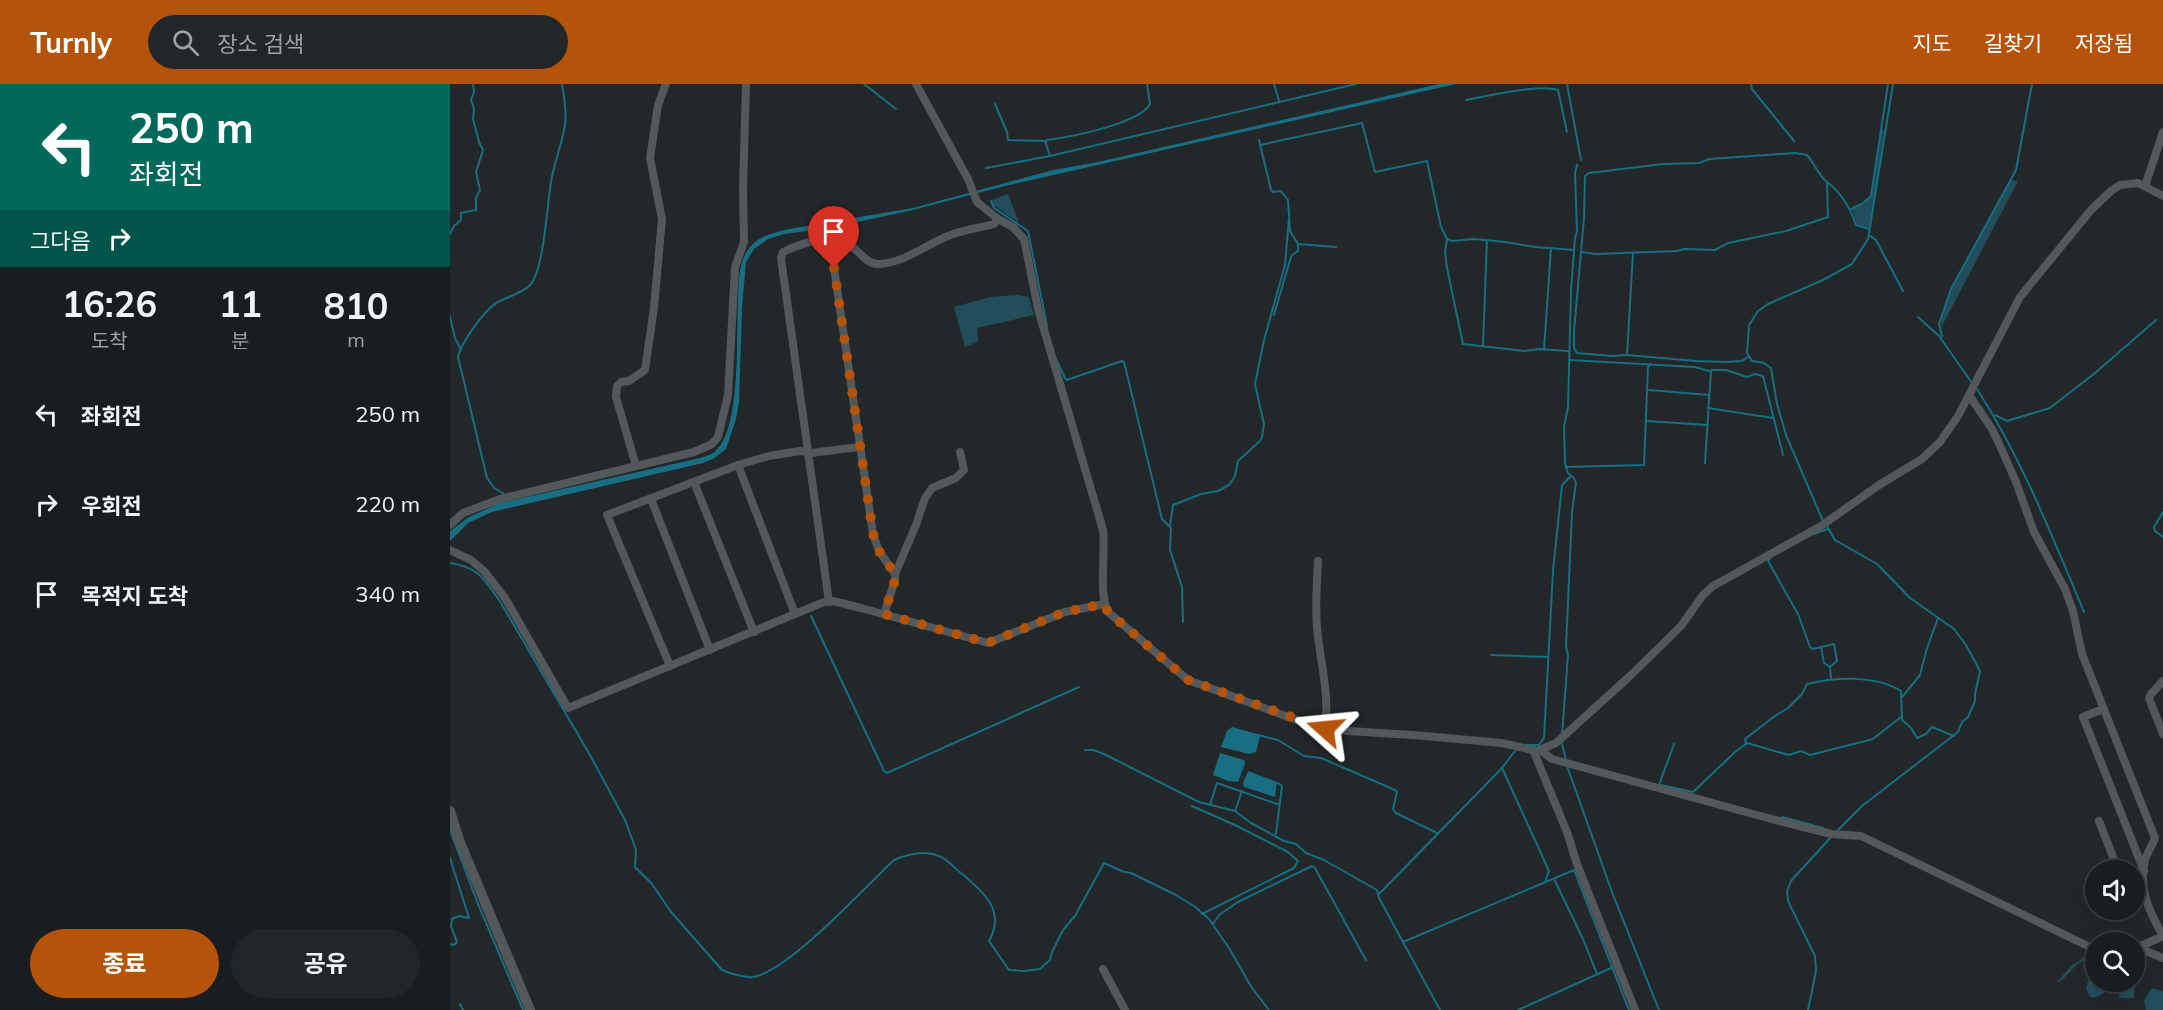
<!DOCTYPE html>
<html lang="ko">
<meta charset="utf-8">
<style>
:root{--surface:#1a1d1f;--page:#232628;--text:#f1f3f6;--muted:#9fa2a4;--line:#383b3d;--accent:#b45309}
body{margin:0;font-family:Mulish,"Noto Sans KR",sans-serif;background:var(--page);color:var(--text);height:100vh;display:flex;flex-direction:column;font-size:22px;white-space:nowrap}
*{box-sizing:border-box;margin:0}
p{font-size:20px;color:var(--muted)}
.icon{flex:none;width:33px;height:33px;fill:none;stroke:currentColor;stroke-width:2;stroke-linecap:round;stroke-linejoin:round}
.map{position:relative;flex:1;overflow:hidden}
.drawer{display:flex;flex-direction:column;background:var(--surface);width:450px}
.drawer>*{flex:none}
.banner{background:#00695c;color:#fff;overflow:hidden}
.buttons{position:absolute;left:1635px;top:776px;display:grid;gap:12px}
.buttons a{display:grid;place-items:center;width:60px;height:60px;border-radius:50%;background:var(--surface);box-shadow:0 6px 24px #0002,0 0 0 2px var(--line);font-size:30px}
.pin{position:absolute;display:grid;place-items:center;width:51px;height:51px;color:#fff;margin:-62px -26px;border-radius:50% 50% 50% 0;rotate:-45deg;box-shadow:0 0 6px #0007}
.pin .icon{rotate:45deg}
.me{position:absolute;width:66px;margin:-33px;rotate:288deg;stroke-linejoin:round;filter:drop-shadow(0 0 4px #0008)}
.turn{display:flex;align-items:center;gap:21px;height:126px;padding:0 30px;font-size:27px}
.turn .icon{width:78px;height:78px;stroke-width:2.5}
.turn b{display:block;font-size:42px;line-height:51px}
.then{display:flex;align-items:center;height:57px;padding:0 30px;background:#0003;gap:12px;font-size:22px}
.eta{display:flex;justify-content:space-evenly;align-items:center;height:102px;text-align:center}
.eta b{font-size:36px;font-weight:700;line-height:42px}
.cta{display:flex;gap:12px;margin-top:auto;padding:12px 30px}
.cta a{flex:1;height:69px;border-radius:36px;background:var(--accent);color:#fff;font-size:24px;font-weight:700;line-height:69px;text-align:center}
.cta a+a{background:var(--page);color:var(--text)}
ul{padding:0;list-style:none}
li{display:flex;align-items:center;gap:18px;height:90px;padding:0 30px}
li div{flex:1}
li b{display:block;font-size:22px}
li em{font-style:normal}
header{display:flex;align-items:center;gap:36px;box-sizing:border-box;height:84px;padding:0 30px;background:var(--accent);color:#fff}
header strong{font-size:28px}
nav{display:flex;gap:33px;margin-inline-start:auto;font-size:21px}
.search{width:420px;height:54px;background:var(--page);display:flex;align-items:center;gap:15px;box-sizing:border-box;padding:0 21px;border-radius:33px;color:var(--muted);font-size:22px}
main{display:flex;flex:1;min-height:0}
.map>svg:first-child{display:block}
</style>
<header>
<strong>Turnly</strong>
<div class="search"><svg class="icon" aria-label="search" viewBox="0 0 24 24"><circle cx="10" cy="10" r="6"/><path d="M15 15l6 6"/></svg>장소 검색</div>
<nav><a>지도</a><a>길찾기</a><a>저장됨</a></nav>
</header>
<main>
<section class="drawer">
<div class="banner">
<div class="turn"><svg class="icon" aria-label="left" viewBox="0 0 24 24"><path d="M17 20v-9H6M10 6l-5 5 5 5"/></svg><div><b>250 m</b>좌회전</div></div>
<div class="then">그다음<svg class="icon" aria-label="right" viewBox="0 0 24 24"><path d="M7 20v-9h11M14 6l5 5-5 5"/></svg></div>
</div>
<div class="eta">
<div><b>16:26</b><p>도착</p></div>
<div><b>11</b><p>분</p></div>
<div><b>810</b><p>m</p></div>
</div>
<ul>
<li><svg class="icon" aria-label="left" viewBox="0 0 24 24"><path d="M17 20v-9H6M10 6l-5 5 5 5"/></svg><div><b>좌회전</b></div><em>250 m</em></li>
<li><svg class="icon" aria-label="right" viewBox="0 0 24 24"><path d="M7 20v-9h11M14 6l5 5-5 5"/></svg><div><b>우회전</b></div><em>220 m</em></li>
<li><svg class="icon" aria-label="arrive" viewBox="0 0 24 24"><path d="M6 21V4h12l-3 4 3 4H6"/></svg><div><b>목적지 도착</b></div><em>340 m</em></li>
</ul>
<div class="cta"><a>종료</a><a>공유</a></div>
</section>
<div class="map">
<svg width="1713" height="926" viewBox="0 0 1713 926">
<rect width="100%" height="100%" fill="#222729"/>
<g fill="#224e5b">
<polygon points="1432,46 1434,46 1424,122 1418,145 1407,140 1402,125 1414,120 1421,112"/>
<polygon points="1561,96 1568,97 1491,244 1492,231 1502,205"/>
<polygon points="558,110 569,139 543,121 542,116"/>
<polygon points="567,211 579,213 584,231 527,244 528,258 515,263 504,223 540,213"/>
<path d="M1637 872H1641L1645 881 1646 897H1673L1677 900 1684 897V914H1671L1669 912 1670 900 1667 898 1651 911 1644 914 1640 913 1636 904 1641 888 1633 877C1622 882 1617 895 1606 899L1622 881Z"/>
<polygon points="1702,904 1713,907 1713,926 1696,926 1694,916"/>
</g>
<g fill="#186e83">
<path d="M989 0H1006L555 102 463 126 380 144 334 150 318 155 304 165 296 178 292 224 289 318 286 335 276 365 263 375 253 379 42 428 18 439 0 457V447L19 433 50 419 241 376C248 374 257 373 263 369 292 350 286 251 288 218 289 198 287 176 302 161 311 151 327 148 339 145L463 124 603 86 648 78Z"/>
<polygon points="782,643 807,650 810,652 806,668 799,670 771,663 777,647"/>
<polygon points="770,669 794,676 795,680 788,698 778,697 763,691"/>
<polygon points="798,687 827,698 825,713 794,703 793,699"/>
</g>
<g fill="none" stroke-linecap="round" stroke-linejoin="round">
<g stroke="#186e83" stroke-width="2">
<polyline points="414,0 446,25"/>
<polyline points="824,0 829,17"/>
<polyline points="1117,0 1131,76"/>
<polyline points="1301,0 1302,5 1344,57"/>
<path d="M1016 16C1037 12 1091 0 1108 6L1117 48"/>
<polyline points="545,20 557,48 558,56 595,57 600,72"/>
<polyline points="809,56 821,106 823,108 831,107 838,116 840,147 848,160 886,163"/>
<path d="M596 59 597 56C620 53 689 40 700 20L697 0"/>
<polyline points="810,61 912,39 925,88 977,77 991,143 997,155 1002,157 1024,155 1055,158 1085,163 1124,166"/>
<polyline points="536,84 600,72 906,0"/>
<polyline points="541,117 544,124 578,147 597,242"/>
<polyline points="1401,125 1413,119 1421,112 1438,0"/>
<polyline points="0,150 4,142 11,136 11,129 26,126 26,114 30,106 26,88 33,66 29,58 23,35 24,25 21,16 24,8 23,0"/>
<polyline points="1419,151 1426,156 1453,207"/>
<polyline points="997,155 995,168 997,184 1013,260 1075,267 1089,265 1118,267"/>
<polyline points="1131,168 1146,170 1227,167 1234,165 1265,166 1278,159 1336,147 1378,133 1377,99"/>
<path d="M1183 169 1177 271 1162 272 1127 269 1124 264V247L1134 134 1135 92 1139 89 1213 80 1249 79 1260 75 1345 69 1357 71C1364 79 1369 92 1377 98 1392 109 1400 123 1406 141L1419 145"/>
<polyline points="824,231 840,176 842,171 848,167 848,160"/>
<polyline points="0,233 5,254 11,266"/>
<polyline points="1468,233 1489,252 1522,299"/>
<polyline points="1491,255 1492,252 1489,240 1501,205 1566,86 1582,0"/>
<polyline points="1033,261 1037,156"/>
<polyline points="1094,266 1101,164"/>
<polyline points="1177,271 1246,277 1276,278 1292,277 1298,273"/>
<polyline points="1119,276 1245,283 1259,287"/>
<polyline points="607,277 615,294 617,296 672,277 674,278 712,435 721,444 720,466 732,503 733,538"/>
<path d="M1527 305C1572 375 1602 452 1634 528"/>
<polyline points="1199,306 1259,311"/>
<polyline points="1258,324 1323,334"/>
<polyline points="1545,331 1557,337 1600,324 1645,289 1706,236"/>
<polyline points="1197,337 1257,341"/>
<polyline points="1255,379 1261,286 1276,286 1297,293 1305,290 1313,292 1333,371"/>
<polyline points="1116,383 1194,381 1198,283 1201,280"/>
<path d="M54 413 53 409 44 404 37 394 8 273C11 259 35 225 48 218 59 212 71 210 80 201 94 186 97 121 101 98 104 79 112 60 115 41 117 26 114 14 112 0"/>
<polyline points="1713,428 1704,443 1705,447 1713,453"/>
<polyline points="1373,437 1336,351 1327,320 1321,284 1314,279 1302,277 1297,269 1299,241 1308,227 1318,220 1373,196 1402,180 1418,155 1443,0"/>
<polyline points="720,442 723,421 751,410 768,407 779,401 785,392 788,377 810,357 812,353 814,340 805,300 814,256 835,181 839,134"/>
<polyline points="1377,442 1385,456 1427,480 1460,514 1504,545 1516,561 1530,587 1525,610 1525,617 1518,633 1512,638 1508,648 1412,722 1386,748"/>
<polyline points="1364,450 1378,445"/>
<polyline points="1320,475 1318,477 1348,530 1360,563 1363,565 1384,560 1387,577 1380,583 1381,594"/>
<path d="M0 479C29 483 35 496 51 519L140 671 175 736 186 766 185 783 202 800 221 828 272 886C279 889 295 894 303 893 339 887 416 802 444 776 458 770 475 766 489 772 499 776 503 783 511 789 534 808 556 827 539 857L559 886 574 887 590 885 600 876 602 868 613 846 625 832 654 779 674 788 681 789 724 810 744 822 759 835 779 864 802 904 819 926"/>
<polyline points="361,532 434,687 437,689 629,603"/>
<polyline points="1371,563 1374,579 1380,583"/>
<polyline points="1041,571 1098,573"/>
<polyline points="1453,612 1470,591 1477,564 1488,534"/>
<polyline points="808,651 828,656 854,672 871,674 945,706 947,708 943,725 946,729 987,749"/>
<polyline points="1112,651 1118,571 1116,563 1122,428 1126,399 1124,394 1118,389 1115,380 1114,343 1118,323 1121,207 1125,154 1127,148 1125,89 1127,81"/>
<polyline points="1112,660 1116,676"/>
<path d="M1296 660 1295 655 1325 632 1338 624 1352 610 1357 600C1385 593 1426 591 1451 607L1452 636 1461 644 1467 654 1476 650 1482 643 1504 652"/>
<polyline points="1075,661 1089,661 1094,654 1103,487 1112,401 1120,393"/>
<polyline points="635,666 644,666 656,671 749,718 785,727 801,739 834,757 846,760 856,769 874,776 927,806 929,814 990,926"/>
<polyline points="1117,682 1162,808 1209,926"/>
<polyline points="1052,684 1099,787 1095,798"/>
<polyline points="1209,701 1224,660"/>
<polyline points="1211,701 1243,708 1285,668 1297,659 1339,671 1351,667 1360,671 1423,655 1451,633"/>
<polyline points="760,721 767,699 830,721"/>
<polyline points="742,722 787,742 838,768 848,777 844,784 752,830"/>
<polyline points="785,727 792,707"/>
<polyline points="1332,733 1373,744"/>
<polyline points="0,746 28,820 73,926"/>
<polyline points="826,750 832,702 828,699"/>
<polyline points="0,774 19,834 9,832 2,835 1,842 7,858 4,861 0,860"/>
<polyline points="1104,795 1133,855 1147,890"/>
<polyline points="929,810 1052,684 1065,667"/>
<polyline points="763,840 769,831 788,818 862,782 865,784 916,876"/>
<polyline points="953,858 1124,786 1179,926"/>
<polyline points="10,920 13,926"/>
<polyline points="1068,926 1161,884"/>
<polyline points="1358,926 1366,887 1365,872 1338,817 1337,807 1341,797 1382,752"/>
</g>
<g stroke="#53595b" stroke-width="8">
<path d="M466 0 518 95 527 118 548 135 563 143 574 155 588 225 653 446C656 471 648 508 658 528L738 596 860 641 882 646 963 651 1052 659 1087 667 1106 659 1180 592 1231 542 1253 511 1263 502 1371 442 1429 401 1472 375 1490 358 1508 332 1570 213 1641 126 1661 107 1670 101 1688 99 1713 112"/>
<polyline points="1695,102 1713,48"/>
<polyline points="384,155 384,184 423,450 429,467 445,490 445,496 434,530"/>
<path d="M1519 311 1542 345 1551 364 1566 398 1584 448 1615 505 1623 527 1632 570 1705 754C1702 762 1697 769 1695 776 1688 805 1699 827 1713 852"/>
<polyline points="288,381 345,530"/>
<polyline points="186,382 166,313 167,302 171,298 179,297 195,286 204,224 212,135 200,74 208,21 216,0"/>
<polyline points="244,398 304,548"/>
<polyline points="201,415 260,566"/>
<polyline points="0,441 13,429 50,415 244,368 262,360 268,353 278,311 285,183 294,158 293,104 296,0"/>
<polyline points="0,466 21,476 34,487 55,514 118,624 374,518 383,517 411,524 538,559 615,528 654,520"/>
<path d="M868 477C867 498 865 521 867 543 870 578 880 610 875 646"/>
<polyline points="445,490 466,441 475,414 482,404 506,394 514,386 510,368"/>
<path d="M379 518 331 174 333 168C350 160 377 150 395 158 408 164 415 181 430 180 455 178 476 161 498 152 512 146 529 144 544 140L548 135"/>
<polyline points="220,582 157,431 288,381 319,372 350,367 361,369 409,363"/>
<polyline points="1713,597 1701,610 1699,614 1713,650"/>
<polyline points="1653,625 1633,633 1694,787 1684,790"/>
<polyline points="1083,666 1117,748 1127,780 1185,926"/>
<polyline points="1090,666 1102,675 1314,733 1381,750 1411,752 1646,866"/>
<polyline points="1649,737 1668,786"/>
<polyline points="1689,864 1713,874"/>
<polyline points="1684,865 1713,852"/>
<polyline points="653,885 675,926"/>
</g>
<polyline stroke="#53595b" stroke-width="10" points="0,727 9,756 80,926"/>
</g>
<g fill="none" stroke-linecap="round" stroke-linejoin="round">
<polyline stroke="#b45309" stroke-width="10" stroke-dasharray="0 18" points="384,184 423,450 429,467 445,490 445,496 434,530 538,559 615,528 654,520 658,528 738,596 875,645"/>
</g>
</svg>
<div class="buttons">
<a><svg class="icon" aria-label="sound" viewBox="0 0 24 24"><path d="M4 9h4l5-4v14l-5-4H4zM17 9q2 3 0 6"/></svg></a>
<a><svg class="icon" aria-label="search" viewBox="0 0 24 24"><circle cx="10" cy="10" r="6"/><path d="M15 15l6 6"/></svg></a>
</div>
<div class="pin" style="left:384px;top:184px;background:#d93025"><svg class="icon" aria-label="arrive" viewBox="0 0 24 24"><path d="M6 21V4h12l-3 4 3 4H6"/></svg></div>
<svg class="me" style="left:875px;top:645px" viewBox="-20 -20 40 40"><path d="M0-17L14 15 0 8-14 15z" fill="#b45309" stroke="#fff" stroke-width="4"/></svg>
</div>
</main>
